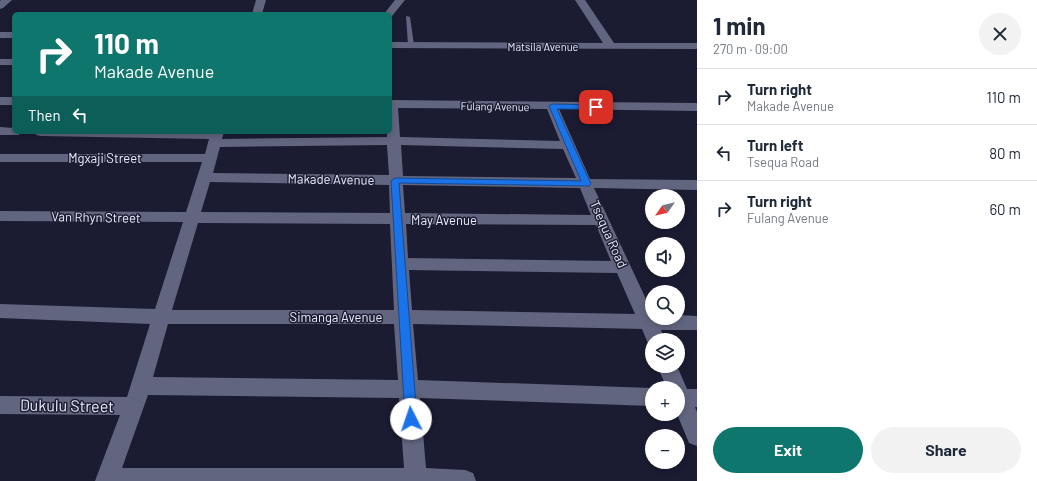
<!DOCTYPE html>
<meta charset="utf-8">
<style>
:root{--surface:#fff;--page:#f2f2f3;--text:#1f2937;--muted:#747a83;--line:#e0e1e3;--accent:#0f766e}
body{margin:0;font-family:Barlow,sans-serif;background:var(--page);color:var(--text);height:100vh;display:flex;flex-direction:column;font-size:15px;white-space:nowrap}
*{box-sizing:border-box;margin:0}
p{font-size:13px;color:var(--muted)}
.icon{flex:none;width:22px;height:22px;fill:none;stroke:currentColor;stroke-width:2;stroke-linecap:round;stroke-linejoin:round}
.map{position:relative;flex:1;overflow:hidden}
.details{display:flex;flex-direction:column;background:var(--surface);width:340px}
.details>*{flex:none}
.guide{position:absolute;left:12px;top:12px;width:380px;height:122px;border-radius:6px;box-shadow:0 2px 6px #0003;background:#0f766e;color:#fff;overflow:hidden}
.needle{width:26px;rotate:236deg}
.controls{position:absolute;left:645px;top:189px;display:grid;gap:8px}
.controls a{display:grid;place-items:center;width:40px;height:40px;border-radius:50%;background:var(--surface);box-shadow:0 2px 6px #0003;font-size:20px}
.pin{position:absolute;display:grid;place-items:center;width:34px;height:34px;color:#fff;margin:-17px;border-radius:8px;box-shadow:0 2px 6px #0006}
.me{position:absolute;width:44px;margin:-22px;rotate:356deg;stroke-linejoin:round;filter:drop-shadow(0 0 3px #0008)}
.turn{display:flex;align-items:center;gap:14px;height:84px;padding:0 16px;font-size:18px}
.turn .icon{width:52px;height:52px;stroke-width:2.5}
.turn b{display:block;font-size:28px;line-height:34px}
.then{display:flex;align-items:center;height:38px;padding:0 16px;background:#0003;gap:8px;font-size:15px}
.round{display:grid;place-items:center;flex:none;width:42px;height:42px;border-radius:21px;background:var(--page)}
.overview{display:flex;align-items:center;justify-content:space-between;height:68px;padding:0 16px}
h1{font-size:24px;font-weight:700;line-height:30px}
.cta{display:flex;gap:8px;margin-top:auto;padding:8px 16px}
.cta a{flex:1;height:46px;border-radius:24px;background:var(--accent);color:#fff;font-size:16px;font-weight:700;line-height:46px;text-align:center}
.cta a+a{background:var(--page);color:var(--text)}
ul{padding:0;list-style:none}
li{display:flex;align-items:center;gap:12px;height:56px;padding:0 16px;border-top:1px solid var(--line)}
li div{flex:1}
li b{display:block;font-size:15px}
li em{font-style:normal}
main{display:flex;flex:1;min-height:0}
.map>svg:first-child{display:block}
</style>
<main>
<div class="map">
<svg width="697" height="481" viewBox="0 0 697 481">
<rect width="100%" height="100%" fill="#1b1c32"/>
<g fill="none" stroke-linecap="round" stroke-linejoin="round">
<polygon fill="#62657f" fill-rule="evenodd" points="406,16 410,17 414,45 411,47 408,45"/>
<g fill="#62657f" fill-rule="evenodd">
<polygon points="1,0 12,0 3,8 0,9 0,1"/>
<polygon points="256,0 266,0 262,14 252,14"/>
<polygon points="395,0 405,0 392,16 390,17 390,14 384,14"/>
<polygon points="575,0 585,0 614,43 697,43 697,49 390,48 390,42 603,43"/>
<rect x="0" y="32" width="14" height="6"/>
<rect x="0" y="59" width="14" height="6"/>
<rect x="0" y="97" width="14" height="8"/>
<path d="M390 100 697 103V111L559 109 590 179 697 180V190L594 188 652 312V318H678V315L697 316V330H661L665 340H652V346H649L642 329 413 324 418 380 652 388V406L420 398 426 468 465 470 473 473 476 481H95L120 415 0 414V396L127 397 150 324 0 318V304L155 309 183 222 0 221V211L186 212 202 162H0V154H205L209 139 41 136 36 135 35 132H224L222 139 387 137V132H390ZM398 108 547 109 560 141 400 137ZM387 145 389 175 213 173 220 147ZM401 145 563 149 576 178 403 176ZM210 182 389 185 390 213 201 212ZM403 185 580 188 591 215 405 213ZM198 223 390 224 394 310H172ZM406 224 596 225 611 261 408 258ZM409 270 617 273 635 314 412 310ZM168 324H394L398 380 153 377ZM148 395 399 398 404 468H122Z"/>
<polygon points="0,127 14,128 14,132 20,132 19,135 0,135"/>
<polygon points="657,366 677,366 687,389 697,389 697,407 695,407 697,412 697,446 689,443 677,414 678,388 667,388"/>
</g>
</g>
<polygon fill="#1a73e8" stroke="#114b97" points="552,104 596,105 599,107 596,109 557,109 591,184 589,186 399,183 417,419 415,423 411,425 406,423 405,419 391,181 395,178 581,181 549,106"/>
<g text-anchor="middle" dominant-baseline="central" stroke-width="3" stroke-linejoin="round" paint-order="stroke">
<g font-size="11" fill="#ebedfd" stroke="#1b1c32">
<text x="543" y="46">Matsila Avenue</text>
<text transform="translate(495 106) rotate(1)">Fulang Avenue</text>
</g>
<g font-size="13" fill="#ebedfd" stroke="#1b1c32">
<text x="105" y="158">Mgxaji Street</text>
<text transform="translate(331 179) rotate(1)">Makade Avenue</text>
<text transform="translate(96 217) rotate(1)">Van Rhyn Street</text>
<text x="444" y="220">May Avenue</text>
<text transform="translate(609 234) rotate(66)">Tsequa Road</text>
<text x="336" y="317">Simanga Avenue</text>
</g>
<g font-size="16" fill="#ebedfd" stroke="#1b1c32">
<text transform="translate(67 405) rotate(1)">Dukulu Street</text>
</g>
</g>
</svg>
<div class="controls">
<a><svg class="needle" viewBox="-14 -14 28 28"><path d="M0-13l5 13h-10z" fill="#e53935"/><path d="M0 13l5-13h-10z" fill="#747a83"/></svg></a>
<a><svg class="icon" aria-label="sound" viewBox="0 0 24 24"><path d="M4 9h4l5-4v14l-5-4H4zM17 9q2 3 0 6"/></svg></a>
<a><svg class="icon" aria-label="search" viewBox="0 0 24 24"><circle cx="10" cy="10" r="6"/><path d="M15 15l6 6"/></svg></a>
<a><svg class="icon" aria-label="layers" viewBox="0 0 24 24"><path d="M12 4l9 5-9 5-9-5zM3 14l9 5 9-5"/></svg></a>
<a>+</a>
<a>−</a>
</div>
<div class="pin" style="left:596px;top:107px;background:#d93025"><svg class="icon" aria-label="arrive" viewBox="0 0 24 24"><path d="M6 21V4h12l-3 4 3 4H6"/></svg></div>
<svg class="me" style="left:411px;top:419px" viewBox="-20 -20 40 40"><circle r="19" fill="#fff"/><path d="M0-13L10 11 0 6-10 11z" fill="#1a73e8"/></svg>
<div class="guide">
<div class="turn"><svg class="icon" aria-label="right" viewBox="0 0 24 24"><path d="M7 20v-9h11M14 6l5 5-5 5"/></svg><div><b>110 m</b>Makade Avenue</div></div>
<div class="then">Then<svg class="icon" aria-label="left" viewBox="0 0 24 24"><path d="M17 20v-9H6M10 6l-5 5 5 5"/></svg></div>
</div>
</div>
<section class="details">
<div class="overview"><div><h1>1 min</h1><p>270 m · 09:00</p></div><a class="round"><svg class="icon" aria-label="close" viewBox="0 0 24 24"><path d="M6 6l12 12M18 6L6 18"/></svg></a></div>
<ul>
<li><svg class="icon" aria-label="right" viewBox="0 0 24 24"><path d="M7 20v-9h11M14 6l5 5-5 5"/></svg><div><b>Turn right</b><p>Makade Avenue</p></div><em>110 m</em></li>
<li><svg class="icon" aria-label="left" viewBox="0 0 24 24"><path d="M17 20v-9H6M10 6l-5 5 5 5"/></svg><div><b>Turn left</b><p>Tsequa Road</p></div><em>80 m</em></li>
<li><svg class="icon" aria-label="right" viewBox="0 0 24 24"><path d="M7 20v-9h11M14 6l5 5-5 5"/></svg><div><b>Turn right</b><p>Fulang Avenue</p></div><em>60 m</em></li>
</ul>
<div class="cta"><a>Exit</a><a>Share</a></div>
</section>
</main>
